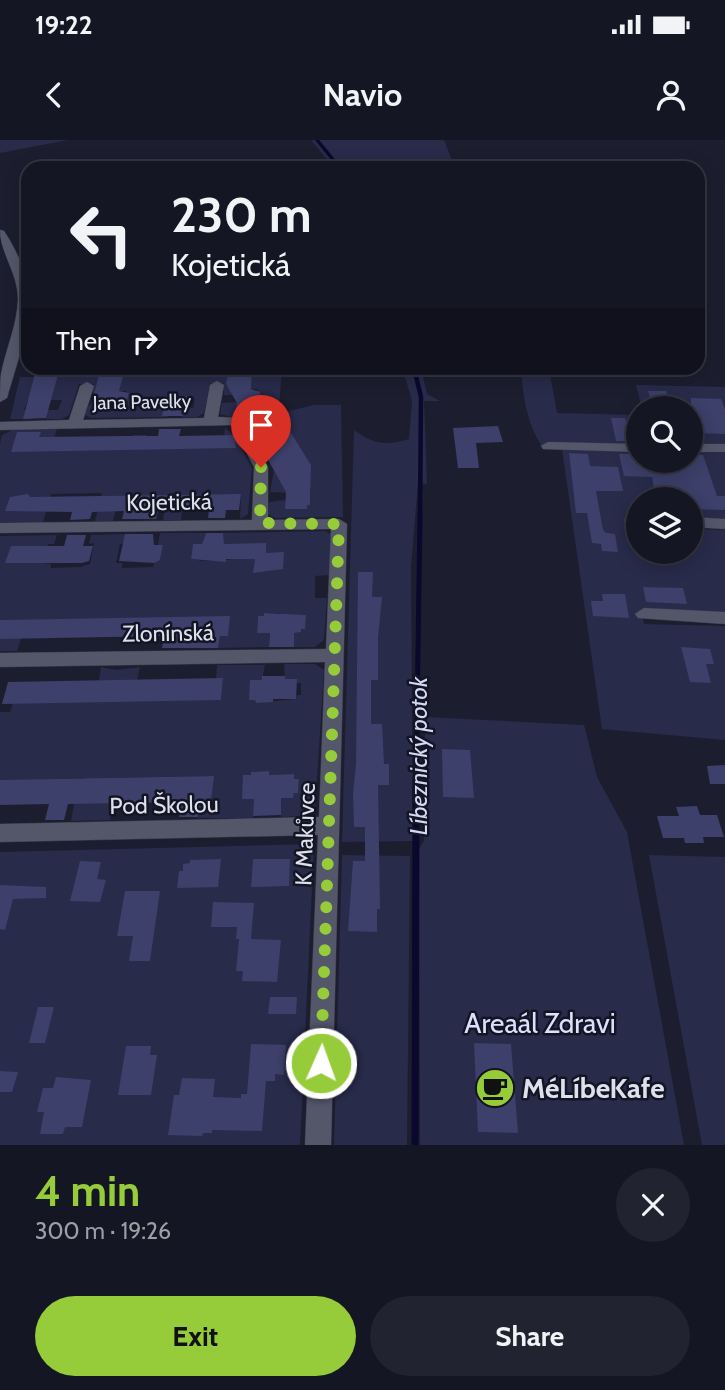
<!DOCTYPE html>
<meta charset="utf-8">
<style>
:root{--surface:#151623;--page:#222330;--text:#f1f3f6;--muted:#9d9fa6;--line:#343541;--accent:#96cc3a}
body{margin:0;font-family:Cabin,sans-serif;background:var(--page);color:var(--text);height:100vh;display:flex;flex-direction:column;font-size:26px;white-space:nowrap}
*{box-sizing:border-box;margin:0}
p{font-size:23px;color:var(--muted)}
.icon{flex:none;width:38px;height:38px;fill:none;stroke:currentColor;stroke-width:2;stroke-linecap:round;stroke-linejoin:round}
.map{position:relative;height:1005px;overflow:hidden}
.sheet{display:flex;flex-direction:column;background:var(--surface);flex:1}
.sheet>*{flex:none}
.hud{position:absolute;left:21px;top:21px;width:684px;height:214px;border-radius:21px;box-shadow:0 4px 18px #0003,0 0 0 2px var(--line);background:#151623;color:var(--text);overflow:hidden}
.buttons{position:absolute;left:626px;top:256px;display:grid;gap:14px}
.buttons a{display:grid;place-items:center;width:77px;height:77px;border-radius:50%;background:var(--surface);box-shadow:0 4px 18px #0003,0 0 0 2px var(--line);font-size:35px}
.pin{position:absolute;display:grid;place-items:center;width:60px;height:60px;color:#fff;margin:-72px -30px;border-radius:50% 50% 50% 0;rotate:-45deg;box-shadow:0 0 7px #0007}
.pin .icon{rotate:45deg}
.me{position:absolute;width:77px;margin:-38px;rotate:2deg;stroke-linejoin:round;filter:drop-shadow(0 0 5px #0008)}
.turn{display:flex;align-items:center;gap:24px;height:147px;padding:0 35px;font-size:32px}
.turn .icon{width:91px;height:91px;stroke-width:2.5}
.turn b{display:block;font-size:49px;line-height:60px}
.then{display:flex;align-items:center;height:66px;padding:0 35px;background:#0003;gap:14px;font-size:26px}
.round{display:grid;place-items:center;flex:none;width:74px;height:74px;border-radius:37px;background:var(--page)}
.head{display:flex;align-items:center;justify-content:space-between;height:119px;padding:0 35px}
h1{font-size:42px;font-weight:700;line-height:52px;color:var(--accent)}
.action{display:flex;gap:14px;margin-top:auto;padding:14px 35px}
.action a{flex:1;height:80px;border-radius:42px;background:var(--accent);color:#111;font-size:28px;font-weight:700;line-height:80px;text-align:center}
.action a+a{background:var(--page);color:var(--text)}
.status{display:flex;justify-content:space-between;align-items:center;height:49px;padding:0 35px;background:var(--surface);direction:ltr}
.status svg{height:19px;fill:currentColor}
header{display:flex;justify-content:space-between;align-items:center;height:91px;padding:0 35px;background:var(--surface);font-size:32px;font-weight:700}
.map>svg:first-child{display:block}
</style>
<div class="status"><b>19:22</b><svg viewBox="0 0 49 12"><path d="M0 12V9h3v3zM5 12V6h3v6zM10 12V3h3v9zM15 12V0h3v12zM26 1h20v11H26zM47 4h2v5h-2z"/></svg></div>
<header><svg class="icon" aria-label="back" viewBox="0 0 24 24"><path d="M15 5l-7 7 7 7"/></svg>Navio<svg class="icon" aria-label="person" viewBox="0 0 24 24"><circle cx="12" cy="8" r="4"/><path d="M4 21q1-7 8-7t8 7"/></svg></header>
<div class="map">
<svg width="725" height="1005" viewBox="0 0 725 1005">
<rect width="100%" height="100%" fill="#1c1e2f"/>
<g fill="#282b4a">
<polygon points="0,0 68,0 0,13"/>
<polygon points="311,0 444,0 455,28 428,28 420,22 334,28"/>
<path d="M38 228H282L279 268 235 278 220 274 222 263 237 262V269L255 268 259 259 257 249H239L235 255H224V243H210L204 273 197 277H182L181 268H193L195 258H160L158 269H171L167 277 91 278 85 275 89 265 104 263 103 270C119 270 124 271 128 254L126 251H108L103 257H92L94 244H79L69 275 62 279H46L47 270H58L62 260H28L24 270H36L31 279H10L20 237H58L59 231 36 230Z"/>
<path d="M407 228H421L427 254 440 261H424L427 344 418 343 411 427 413 701 342 702 354 290C373 304 385 306 409 299L412 261 405 237Z"/>
<path d="M521 228H549L557 273 637 275 639 306 541 305C526 280 523 256 521 228Z"/>
<polygon points="636,245 725,247 725,304 691,304 691,268 642,268"/>
<polygon points="314,265 341,265 343,377 275,378 268,374 269,362 285,360 286,369 306,369 307,365 310,365 311,348 286,345 286,353 270,352 274,330 311,326 281,277 249,284 247,281"/>
<polygon points="225,288 233,294 252,328 248,374 240,379 241,355 184,356 181,380 163,380 167,356 119,356 113,381 95,381 102,353 51,354 43,382 0,382 0,304 2,295 13,290 57,289 50,310 129,309 133,295 147,295 144,308 223,308"/>
<polygon points="562,309 639,310 639,320 691,320 691,312 725,313 725,379 691,378 691,359 639,359 639,377 628,377 630,387 639,387 639,411 691,411 691,389 725,390 725,474 641,471 644,484 725,486 725,600 602,589"/>
<path d="M325 391 332 395 329 435 315 436V458H327L324 500 315 507H294L292 493 301 492V489L279 473H265L264 476H258L257 493H270L269 507 218 508 138 478 135 497H115L118 479 27 480 17 511H0V396L57 395 54 404H48L43 423 51 424V428L80 427 90 424 94 403 89 404 91 395 130 394 128 403 120 404 116 423H122V428L153 427 155 420H160L163 405H158L160 393H206L202 404 193 405 191 419C204 422 218 421 232 419L222 401 223 393Z"/>
<polygon points="284,524 315,524 324,530 315,670 306,676 281,677 280,658 293,658 294,653 298,653 299,639 294,639 294,634 269,635 269,631 251,632 255,659 253,678 198,678 201,661 211,661 213,636 108,638 103,663 113,663 110,680 71,681 74,664 85,638 0,641 0,572 10,572 13,563 106,541 99,540 101,527 116,530 140,527 137,540 191,560 221,560 223,539 216,538 217,525 265,525 262,540 250,540 256,563 296,559 297,555 301,555 301,543 297,543 297,539 285,539"/>
<polygon points="425,577 584,585 597,637 627,692 684,1005 420,1005 419,709 424,701"/>
<polygon points="314,704 300,1005 0,1005 0,712"/>
<polygon points="342,715 410,716 407,1005 334,1005"/>
<polygon points="649,715 725,717 725,1005 702,1005"/>
</g>
<g fill="none" stroke-linecap="round" stroke-linejoin="round">
<polyline stroke="#0a082d" stroke-width="3.5" points="317,0 340,28"/>
<polyline stroke="#0a082d" stroke-width="4.5" points="414,228 421,257 420,375"/>
<polyline stroke="#0a082d" stroke-width="5" points="416,649 420,373"/>
<polyline stroke="#0a082d" stroke-width="7" points="415,1005 416,648"/>
</g>
<g fill="#3c406a">
<polygon points="101,228 125,229 119,251 129,253 124,270 102,270 104,265 91,265"/>
<polygon points="229,228 252,228 251,249 260,252 258,268 236,269 237,263 226,244"/>
<polygon points="56,229 59,231 46,278 23,279 36,230"/>
<polygon points="648,251 666,251 671,265 659,266 652,263"/>
<polygon points="166,256 187,256 183,276 162,276"/>
<polygon points="691,258 721,259 725,269 725,294 696,293 699,301 691,301"/>
<polygon points="281,277 311,325 310,365 307,365 307,369 285,369 286,352 257,300 270,298 261,281"/>
<polygon points="611,278 625,278 631,301 616,301"/>
<polygon points="498,286 503,302 476,303 479,328 458,328 453,288"/>
<polygon points="159,289 181,289 179,296 234,295 236,308 11,312 17,292 41,292 39,297 125,296 158,296"/>
<polygon points="569,313 588,314 590,326 618,327 623,351 596,351 603,390 606,393 615,394 618,412 602,411 601,404 592,403 587,373 576,373"/>
<polygon points="619,314 635,314 636,320 689,320 691,327 691,315 703,315 717,356 725,356 725,370 691,369 691,359 656,359 652,337 624,336"/>
<polygon points="28,354 30,357 241,354 239,370 226,370 225,378 208,378 209,370 158,371 156,379 122,379 124,371 92,372 90,379 70,380 72,372 5,371 10,357"/>
<polygon points="206,393 223,393 224,404 266,403 266,413 284,412 283,429 253,433 255,419 226,419 226,422 191,419 193,404 202,404"/>
<polygon points="125,394 153,394 154,405 163,405 160,420 154,423 119,421"/>
<polygon points="67,395 86,395 83,406 93,406 89,421 82,423 5,423 11,406 64,406"/>
<polygon points="358,432 373,432 372,457 382,457 378,497 378,540 371,540 371,584 382,584 384,624 389,624 389,645 378,645 380,769 377,769 377,792 348,791 353,721 365,721 365,687 354,687 353,654 356,624"/>
<polygon points="643,447 683,448 687,464 646,462"/>
<polygon points="602,454 625,454 629,478 593,476 591,461 603,461"/>
<polygon points="264,473 306,475 305,489 301,489 301,492 294,493 294,507 269,507 270,493 257,493 258,476 264,476"/>
<polygon points="230,476 228,496 220,496 218,508 162,508 164,496 0,499 0,480"/>
<polygon points="681,507 710,509 714,524 706,524 711,543 690,542"/>
<polygon points="262,536 285,536 285,539 297,539 296,559 273,559 273,562 256,563 255,560 249,560 250,540 262,540"/>
<polygon points="223,538 221,560 2,564 8,542"/>
<polygon points="442,609 470,610 474,658 443,657"/>
<polygon points="725,625 725,644 710,644 707,626"/>
<polygon points="269,631 269,635 294,634 294,639 299,639 298,653 294,653 293,658 281,658 281,675 253,676 254,659 242,659 243,635 251,635 251,632"/>
<polygon points="214,636 211,661 201,661 198,677 179,677 181,662 68,664 64,680 45,680 49,664 0,665 0,640"/>
<polygon points="697,666 700,675 717,675 724,697 703,697 704,703 685,703 684,698 663,698 657,676 679,676 676,667"/>
<polygon points="221,719 218,747 177,748 179,731 183,731 183,724 190,723 190,720"/>
<polygon points="253,719 290,719 289,746 251,747"/>
<polygon points="80,721 101,722 97,739 106,740 100,762 70,761"/>
<polygon points="0,745 46,747 46,758 13,759 5,790 0,789"/>
<polygon points="125,751 160,751 150,821 129,821 133,796 117,796"/>
<polygon points="213,762 254,763 251,799 281,800 277,842 242,841 243,831 236,831 239,799 236,799 237,787 211,787"/>
<polygon points="270,857 297,857 296,874 268,874"/>
<polygon points="38,867 54,867 45,903 29,903"/>
<polygon points="474,903 511,904 518,993 478,992"/>
<polygon points="251,904 286,905 284,935 275,934 275,941 266,941 262,991 212,990 212,993 203,993 202,996 168,995 174,955 179,955 182,938 215,939 213,957 241,958 241,954 247,954"/>
<polygon points="126,906 151,906 150,915 157,915 151,955 118,955"/>
<polygon points="0,931 18,932 12,952 0,952"/>
<polygon points="56,937 91,940 82,987 65,987 63,994 40,994 44,972 37,972 43,948 53,948"/>
</g>
<g fill="none" stroke-linecap="round" stroke-linejoin="round">
<g stroke="#373949" stroke-width="1">
<g id="minor">
<polygon points="217,241 224,245 218,277 242,278 268,327 268,380 339,379 347,384 331,1005 305,1005 318,695 0,702 0,684 319,677 325,522 0,527 0,513 326,509 331,389 0,393 0,383 252,380 254,327 232,285 0,290 0,282 69,280 80,246 87,242 94,246 83,280 204,278 210,245"/>
<polygon points="548,302 639,304 639,312 543,309 541,306"/>
<rect x="691" y="304" width="34" height="8"/>
<polygon points="639,375 639,385 627,384 624,380 627,376"/>
<polygon points="691,377 725,379 725,389 691,387"/>
<polygon points="644,468 725,472 725,484 638,478 635,474"/>
</g>
</g>
<g stroke="#373949" stroke-width="1">
<path id="tertiary" d="M0 90 4 91C45 153 26 192 7 258L0 262C0 253 0 243 1 234 6 208 17 186 18 159 18 133 0 113 0 90Z"/>
</g>
<use href="#minor" fill="#54576a" fill-rule="evenodd"/>
<use href="#tertiary" fill="#54576a" fill-rule="evenodd"/>
</g>
<g fill="none" stroke-linecap="round" stroke-linejoin="round">
<polyline stroke="#96cc3a" stroke-width="12" stroke-dasharray="0 21.6" points="261,327 260,383 339,384 321,923"/>
</g>
<defs>
<g id="cafe-disc" transform="scale(2.0125)"><circle r="9.5" fill="#96cc3a" stroke="#131525"/><path d="M-5.5-4.5H6V0H3Q3 3.5 0 3.5H-2.5Q-5.5 3.5-5.5 0ZM3-3.2v2h1.7v-2ZM-6 4.5H4V6H-6Z" fill="#111"/></g>
</defs>
<g fill-rule="evenodd">
<use href="#cafe-disc" x="495" y="948"/>
</g>
<g text-anchor="middle" dominant-baseline="central" stroke-width="5" stroke-linejoin="round" paint-order="stroke">
<g font-size="19" fill="#dee1ec" stroke="#131525">
<text transform="translate(142 262) rotate(-1)">Jana Pavelky</text>
</g>
<g font-size="23" fill="#dee1ec" stroke="#131525">
<text transform="translate(169 362) rotate(-1)">Kojetická</text>
<text transform="translate(168 493) rotate(-1)">Zlonínská</text>
<text transform="translate(164 665) rotate(-1)">Pod Školou</text>
<text transform="translate(305 694) rotate(-88)">K Makůvce</text>
</g>
<g font-size="24" font-style="italic" fill="#d3d8f5" stroke="#131525">
<text transform="translate(418 616) rotate(-90)">Líbeznický potok</text>
</g>
<g font-size="28" fill="#dbe0fd" stroke="#131525">
<text x="540" y="883">Areaál Zdravi</text>
</g>
<g font-size="28" font-weight="bold" fill="#dee1ec" stroke="#131525" text-anchor="start">
<text x="522" y="948">MéLíbeKafe</text>
</g>
</g>
</svg>
<div class="buttons">
<a><svg class="icon" aria-label="search" viewBox="0 0 24 24"><circle cx="10" cy="10" r="6"/><path d="M15 15l6 6"/></svg></a>
<a><svg class="icon" aria-label="layers" viewBox="0 0 24 24"><path d="M12 4l9 5-9 5-9-5zM3 14l9 5 9-5"/></svg></a>
</div>
<div class="pin" style="left:261px;top:327px;background:#d93025"><svg class="icon" aria-label="arrive" viewBox="0 0 24 24"><path d="M6 21V4h12l-3 4 3 4H6"/></svg></div>
<svg class="me" style="left:321px;top:923px" viewBox="-20 -20 40 40"><circle r="17" fill="#96cc3a" stroke="#fff" stroke-width="3"/><path d="M0-11L8 9 0 5-8 9z" fill="#fff"/></svg>
<div class="hud">
<div class="turn"><svg class="icon" aria-label="left" viewBox="0 0 24 24"><path d="M17 20v-9H6M10 6l-5 5 5 5"/></svg><div><b>230 m</b>Kojetická</div></div>
<div class="then">Then<svg class="icon" aria-label="right" viewBox="0 0 24 24"><path d="M7 20v-9h11M14 6l5 5-5 5"/></svg></div>
</div>
</div>
<section class="sheet">
<div class="head"><div><h1>4 min</h1><p>300 m · 19:26</p></div><a class="round"><svg class="icon" aria-label="close" viewBox="0 0 24 24"><path d="M6 6l12 12M18 6L6 18"/></svg></a></div>
<div class="action"><a>Exit</a><a>Share</a></div>
</section>
